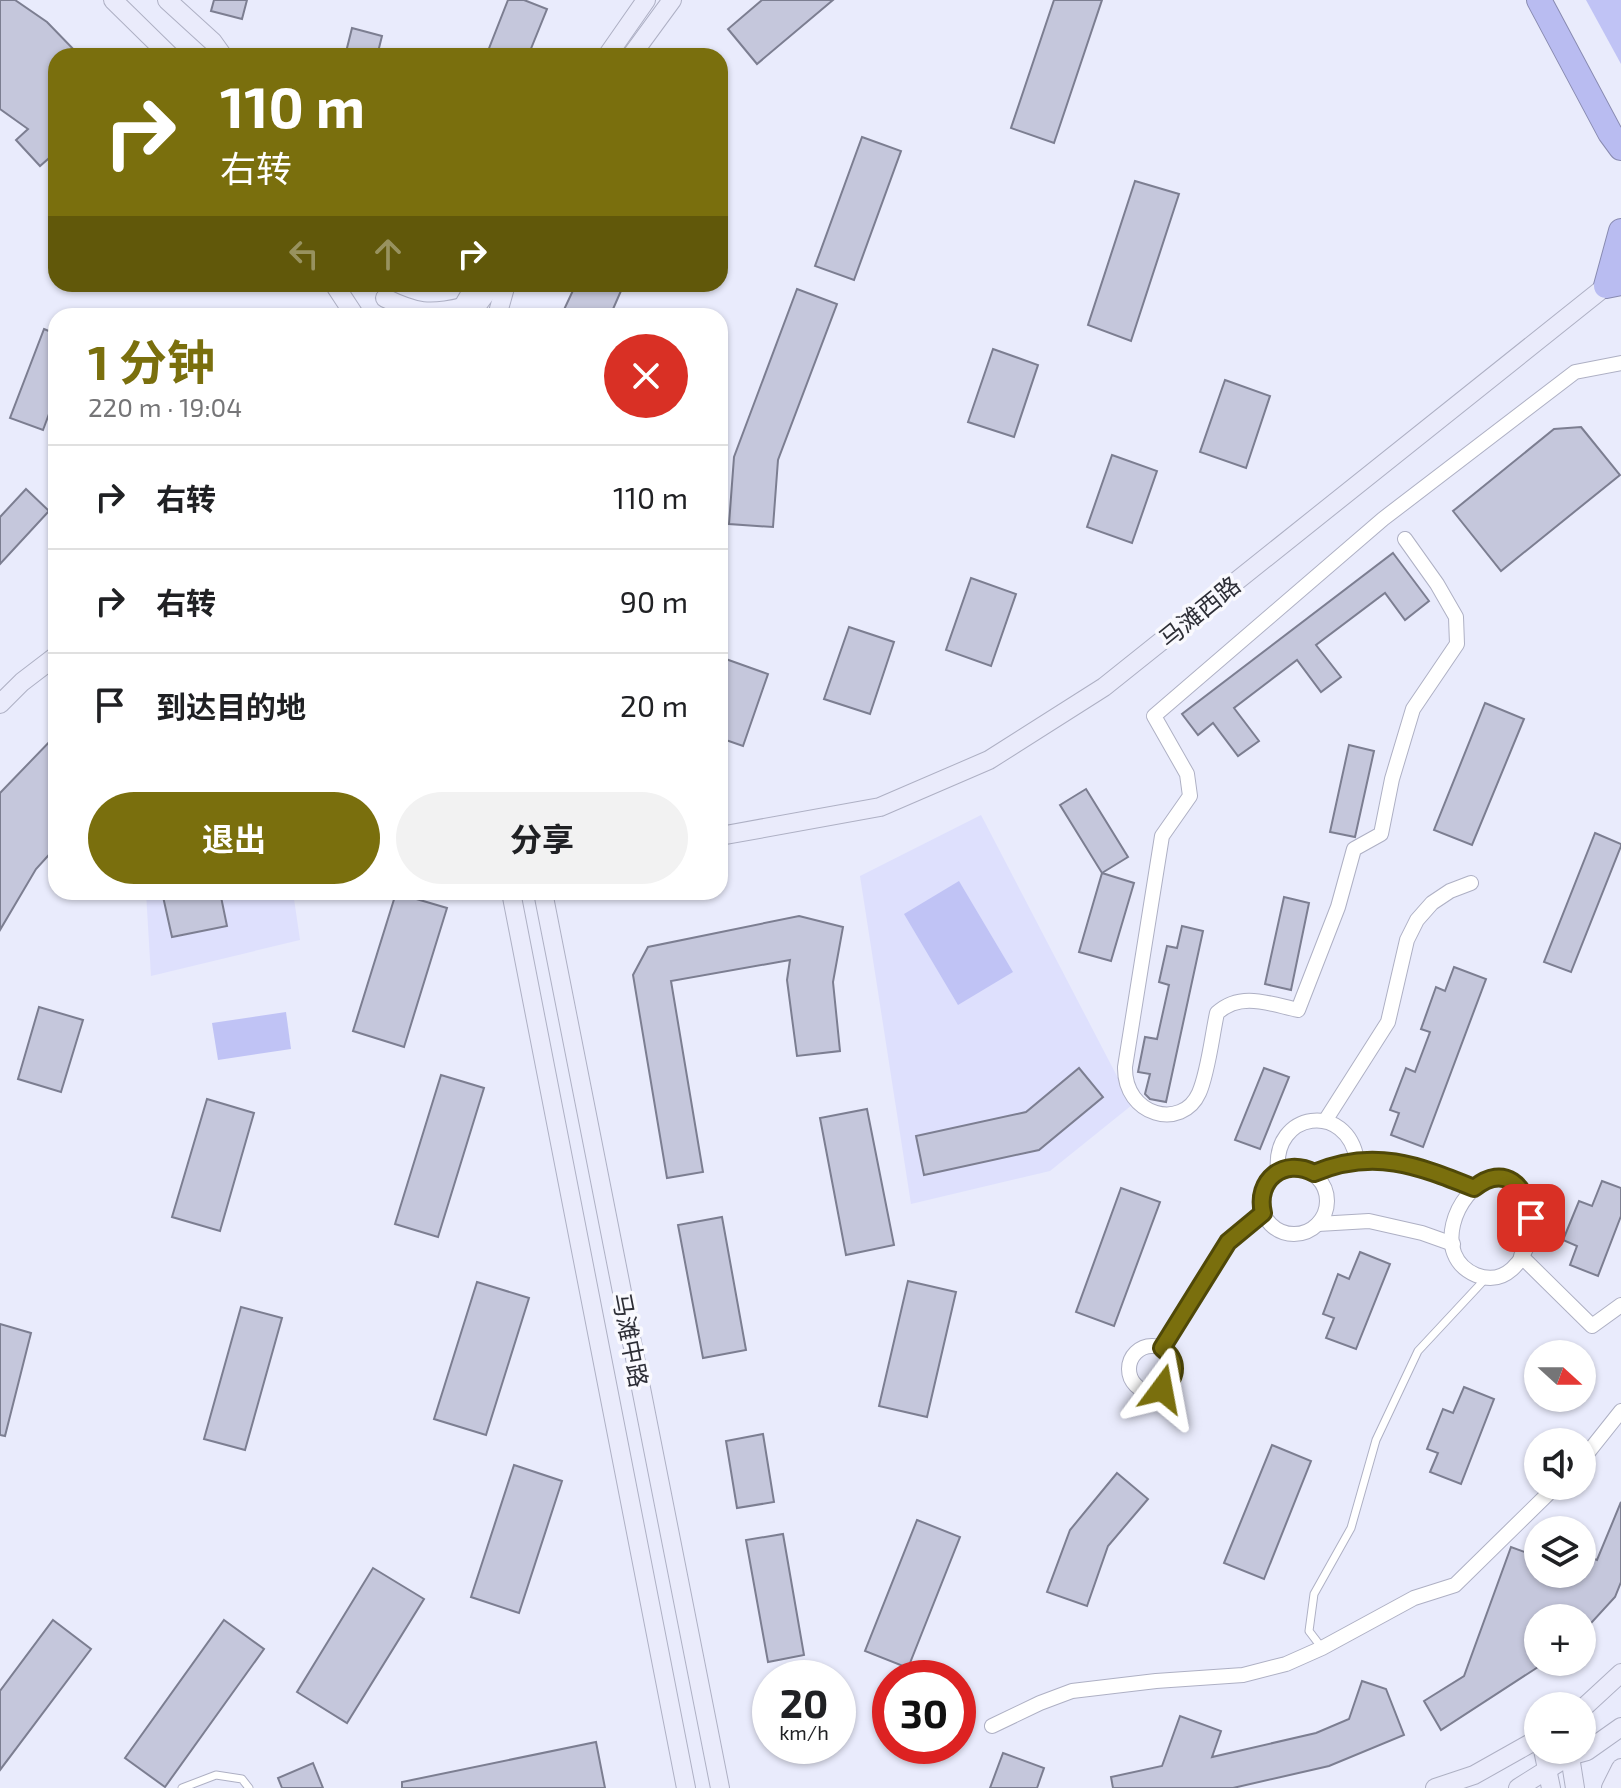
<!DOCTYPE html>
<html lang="zh">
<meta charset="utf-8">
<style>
:root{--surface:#fff;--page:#f2f2f2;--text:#202124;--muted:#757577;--line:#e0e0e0;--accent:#7a6f0d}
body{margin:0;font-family:"Exo 2","Noto Sans SC",sans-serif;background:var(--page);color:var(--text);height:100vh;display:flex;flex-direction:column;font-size:30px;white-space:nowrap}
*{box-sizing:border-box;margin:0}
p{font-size:26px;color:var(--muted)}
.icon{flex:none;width:44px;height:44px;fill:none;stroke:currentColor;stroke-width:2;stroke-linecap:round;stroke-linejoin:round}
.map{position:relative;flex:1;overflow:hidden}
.side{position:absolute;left:48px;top:308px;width:680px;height:592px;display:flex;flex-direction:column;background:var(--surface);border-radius:24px;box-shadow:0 2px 6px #0004}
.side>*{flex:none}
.top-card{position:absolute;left:48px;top:48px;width:680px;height:244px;border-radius:24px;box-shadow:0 2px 6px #0004;background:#7a6f0d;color:#fff;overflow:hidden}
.needle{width:52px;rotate:111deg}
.fabs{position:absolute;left:1524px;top:1340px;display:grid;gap:16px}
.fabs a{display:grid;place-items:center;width:72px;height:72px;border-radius:50%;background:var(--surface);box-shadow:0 2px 6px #0004;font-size:40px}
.speed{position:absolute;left:752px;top:1660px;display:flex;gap:16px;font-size:40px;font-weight:700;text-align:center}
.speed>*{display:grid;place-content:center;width:104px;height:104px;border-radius:50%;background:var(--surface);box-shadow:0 2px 6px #0004;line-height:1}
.speed small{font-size:20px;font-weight:400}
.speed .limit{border:12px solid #d22;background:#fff;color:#111}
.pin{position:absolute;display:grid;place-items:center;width:68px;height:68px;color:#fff;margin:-34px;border-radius:16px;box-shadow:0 4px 12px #0006}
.me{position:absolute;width:88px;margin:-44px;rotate:13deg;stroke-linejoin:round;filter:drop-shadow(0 0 6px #0008)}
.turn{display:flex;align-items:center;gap:28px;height:168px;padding:0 40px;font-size:36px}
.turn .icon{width:104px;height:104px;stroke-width:2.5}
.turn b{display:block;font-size:56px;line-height:68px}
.lanes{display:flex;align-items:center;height:76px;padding:0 40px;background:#0003;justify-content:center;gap:40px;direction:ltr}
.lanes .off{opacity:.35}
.round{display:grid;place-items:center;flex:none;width:84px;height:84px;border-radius:42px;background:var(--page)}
.head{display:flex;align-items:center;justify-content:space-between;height:136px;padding:0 40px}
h1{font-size:48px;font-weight:700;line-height:60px;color:var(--accent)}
.cta{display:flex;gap:16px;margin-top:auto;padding:16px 40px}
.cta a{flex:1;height:92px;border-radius:48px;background:var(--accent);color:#fff;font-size:32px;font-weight:700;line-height:92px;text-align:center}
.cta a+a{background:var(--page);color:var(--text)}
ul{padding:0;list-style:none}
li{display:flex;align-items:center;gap:24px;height:104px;padding:0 40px;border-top:2px solid var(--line)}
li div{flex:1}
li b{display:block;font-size:30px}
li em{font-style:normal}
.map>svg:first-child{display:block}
</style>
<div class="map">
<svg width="1621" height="1788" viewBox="0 0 1621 1788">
<rect width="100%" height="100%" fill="#e9ebfc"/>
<g fill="#dee0fd">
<polygon points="981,815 1132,1105 1050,1171 911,1204 860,876"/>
<polygon points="146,892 293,892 300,940 151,976"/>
</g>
<g fill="#c0c3f5">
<polygon points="1586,0 1621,0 1621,64"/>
<polygon points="959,881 1013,972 958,1005 904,914"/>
<polygon points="286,1012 291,1049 218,1060 212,1023"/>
</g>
<g fill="#c5c7dc" stroke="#7c7e91" stroke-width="2">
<polygon points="0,0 15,0 47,22 80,56 56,56 56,152 40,166 16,140 28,129 0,109"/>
<polygon points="214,0 247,0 242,19 211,11"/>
<polygon points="508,0 524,0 547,9 528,56 486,56"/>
<polygon points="762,0 833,0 757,64 728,29"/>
<polygon points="1054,0 1102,0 1054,143 1011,128"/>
<polygon points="352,28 382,36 377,56 345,56"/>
<polygon points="862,137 901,151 854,280 815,266"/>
<polygon points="1135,181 1179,194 1131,341 1088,325"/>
<polygon points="576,284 624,284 610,316 561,316"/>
<polygon points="797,289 837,304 778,460 773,527 729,524 734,457"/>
<polygon points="44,329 56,334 56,395 43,430 10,418"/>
<polygon points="993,349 1038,365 1014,437 968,422"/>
<polygon points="1225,380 1270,396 1246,468 1200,452"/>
<polygon points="1581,427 1620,475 1501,571 1453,511 1554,429"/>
<polygon points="1112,455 1157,471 1132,543 1087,527"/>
<polygon points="26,489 49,511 0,564 0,517"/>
<polygon points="1393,553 1429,601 1405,620 1385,593 1316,645 1341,677 1321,692 1297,660 1234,708 1259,741 1238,756 1213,723 1198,735 1182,714"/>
<polygon points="971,578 1016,594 991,666 946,650"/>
<polygon points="849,627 894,642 870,714 824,699"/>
<polygon points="723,658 768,674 743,746 720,738 720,666"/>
<polygon points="1485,703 1524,719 1472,845 1434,830"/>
<polygon points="56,735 56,847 36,869 0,930 0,793"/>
<polygon points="1349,745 1374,751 1355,837 1330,832"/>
<polygon points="1086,789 1128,857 1102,873 1060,805"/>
<polygon points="1595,833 1621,844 1621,846 1571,972 1544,962"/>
<polygon points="1102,873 1134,883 1111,961 1079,952"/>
<polygon points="162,892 220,892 227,926 172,937"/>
<polygon points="396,893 447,908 404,1047 353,1031"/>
<polygon points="1284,897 1309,903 1291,990 1265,984"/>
<polygon points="799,916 843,927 833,982 840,1051 797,1056 787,980 790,960 671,981 703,1172 667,1178 633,975 648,947"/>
<polygon points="1182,926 1203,931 1166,1102 1150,1099 1145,1094 1150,1074 1138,1072 1145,1037 1157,1039 1169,985 1159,982 1167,946 1177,948"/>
<polygon points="1454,967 1486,979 1423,1147 1391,1135 1399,1113 1390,1110 1406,1068 1415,1072 1430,1032 1421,1029 1436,987 1445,991"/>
<polygon points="39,1007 83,1020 61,1092 18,1079"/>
<polygon points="1079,1068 1103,1097 1039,1150 924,1175 916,1136 1026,1112"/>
<polygon points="1264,1068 1289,1077 1260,1149 1235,1140"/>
<polygon points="441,1075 484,1088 438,1237 395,1224"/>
<polygon points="207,1099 254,1113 220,1231 172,1217"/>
<polygon points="867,1109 894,1245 846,1255 820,1118"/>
<polygon points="1602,1181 1621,1188 1621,1216 1598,1276 1570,1265 1577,1246 1563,1240 1579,1201 1592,1206"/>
<polygon points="1121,1188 1160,1202 1114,1326 1076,1312"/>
<polygon points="722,1217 746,1350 703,1358 678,1225"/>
<polygon points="1360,1252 1390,1264 1356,1349 1326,1338 1334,1318 1323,1314 1338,1274 1349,1279"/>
<polygon points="908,1281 956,1292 927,1417 879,1406"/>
<polygon points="477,1282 529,1298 486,1435 434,1419"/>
<polygon points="241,1307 282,1318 245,1450 204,1439"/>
<polygon points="0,1324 31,1333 5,1436 0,1435"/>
<polygon points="1464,1387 1494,1399 1461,1484 1430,1472 1438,1453 1427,1449 1443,1409 1453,1413"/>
<polygon points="763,1434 774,1502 737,1508 726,1441"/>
<polygon points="1272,1445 1311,1461 1264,1579 1224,1563"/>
<polygon points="514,1465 562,1481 519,1613 471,1597"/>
<polygon points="1117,1473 1148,1499 1108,1546 1087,1606 1047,1592 1070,1530"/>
<polygon points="1621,1502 1621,1582 1615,1597 1582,1633 1582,1618 1538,1618 1538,1667 1441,1730 1424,1701 1464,1676 1511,1547 1538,1557 1538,1574 1582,1574 1582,1554 1597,1560"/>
<polygon points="917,1520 960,1537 908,1668 865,1651"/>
<polygon points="783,1534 804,1655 768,1662 746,1540"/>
<polygon points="373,1568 424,1599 347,1723 297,1692"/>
<polygon points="53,1620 91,1649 0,1770 0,1691"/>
<polygon points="224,1620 264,1649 165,1787 125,1758"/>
<polygon points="1362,1681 1386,1689 1404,1735 1329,1766 1233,1788 1113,1788 1111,1777 1162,1766 1180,1716 1221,1731 1212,1757 1316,1733 1349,1719"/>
<polygon points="596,1742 605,1788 402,1788 402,1782"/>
<polygon points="1003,1753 1044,1768 1037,1788 990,1788"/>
<polygon points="313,1763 323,1788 282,1788 278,1778"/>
</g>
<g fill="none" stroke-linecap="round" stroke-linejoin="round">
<g stroke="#aeb0c4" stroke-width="9">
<g id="lane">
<polyline points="1322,1648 1309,1631 1314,1594 1351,1528 1376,1440 1418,1351 1487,1277"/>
<polyline points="182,1788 216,1775 242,1779 249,1788"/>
</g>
</g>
<g stroke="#aeb0c4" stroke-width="16">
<g id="street">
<path d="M1405 539 1437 584 1456 617 1457 644 1413 709 1392 779 1381 834 1354 849 1338 907 1298 1010C1270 1004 1241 991 1217 1013 1212 1036 1208 1073 1199 1093 1182 1131 1124 1116 1125 1067L1162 836 1190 796 1187 774 1154 716 1383 519 1575 372 1621 363"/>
<polyline points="1325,1121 1388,1022 1407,940 1417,920 1432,903 1450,891 1471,883"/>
<circle cx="1294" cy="1201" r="33"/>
<path d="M1278 1171C1272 1111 1347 1101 1357 1160"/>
<path d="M1314 1173C1372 1148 1417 1165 1474 1188"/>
<path d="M1491 1178C1557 1174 1534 1298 1476 1275 1431 1256 1455 1191 1491 1178Z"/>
<polyline points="1318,1224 1369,1221 1422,1233 1453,1244"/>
<polyline points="1521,1256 1592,1326 1621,1305"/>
<circle cx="1152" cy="1369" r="23"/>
<polyline points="1162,1348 1228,1242 1263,1213"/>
<polyline points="1582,1460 1621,1411"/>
<polyline points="992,1726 1040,1703 1072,1691 1156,1681 1243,1675 1286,1664 1322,1648 1414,1598 1455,1585 1556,1486"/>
</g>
</g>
<g stroke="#aeb0c4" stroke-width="20">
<g id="secondary">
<polyline points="113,0 170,56"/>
<polyline points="167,0 213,42 223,56"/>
<polyline points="607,56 646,0"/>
<polyline points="631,56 672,0"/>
<polyline points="334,284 355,316"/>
<path d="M385 298C416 313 429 315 463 307"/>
<polyline points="459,313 476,284"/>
<polyline points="469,316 493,284"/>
<polyline points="497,316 506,284"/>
<polyline points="0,704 22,682 56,656"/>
<polyline points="720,836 880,807 989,760 1104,687 1616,278"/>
<polyline points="511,892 686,1788"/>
<polyline points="543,892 720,1788"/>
<polyline points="1582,1709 1621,1673"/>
<polyline points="1543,1750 1551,1788"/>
<polyline points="1569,1750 1575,1788"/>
<polyline points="1435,1788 1474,1775 1538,1739"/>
<polyline points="1518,1788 1569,1756 1587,1751 1621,1727"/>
<polyline points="1611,1788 1621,1768"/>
</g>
</g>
<g stroke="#888ab0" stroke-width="26">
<g id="highway">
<polyline points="1539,0 1610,133 1621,148"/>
<polyline points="1621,231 1606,286 1621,283"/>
</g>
</g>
<use href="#lane" stroke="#fff" stroke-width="7"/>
<use href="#street" stroke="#fff" stroke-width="14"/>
<use href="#secondary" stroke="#eaebfb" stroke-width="18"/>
<use href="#highway" stroke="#b9bcf1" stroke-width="24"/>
</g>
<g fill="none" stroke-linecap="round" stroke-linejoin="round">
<g stroke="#4f4808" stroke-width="20">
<path id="route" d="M1162 1389C1178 1377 1178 1360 1162 1348L1228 1242 1263 1213C1255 1180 1284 1157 1314 1173 1373 1148 1417 1165 1474 1188 1505 1163 1526 1186 1531 1218"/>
</g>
<use href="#route" stroke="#7a6f0d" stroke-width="14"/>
</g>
<g text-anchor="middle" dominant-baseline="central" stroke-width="7" stroke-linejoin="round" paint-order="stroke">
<g font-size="24" fill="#2d2e36" stroke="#f9f9fe">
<text transform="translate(1199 611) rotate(-39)">马滩西路</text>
<text transform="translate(631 1340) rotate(79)">马滩中路</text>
</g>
</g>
</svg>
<div class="fabs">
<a><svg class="needle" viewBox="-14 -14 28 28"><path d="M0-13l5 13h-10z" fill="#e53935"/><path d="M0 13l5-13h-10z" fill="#757577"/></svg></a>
<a><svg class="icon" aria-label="sound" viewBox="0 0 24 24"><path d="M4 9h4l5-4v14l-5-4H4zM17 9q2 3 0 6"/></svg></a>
<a><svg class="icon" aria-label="layers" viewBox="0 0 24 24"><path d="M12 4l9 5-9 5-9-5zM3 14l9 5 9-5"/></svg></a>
<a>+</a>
<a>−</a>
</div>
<div class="speed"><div>20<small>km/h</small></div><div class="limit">30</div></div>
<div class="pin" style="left:1531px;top:1218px;background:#d93025"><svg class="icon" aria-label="arrive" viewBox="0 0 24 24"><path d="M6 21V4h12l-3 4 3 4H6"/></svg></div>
<svg class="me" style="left:1162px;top:1389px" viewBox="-20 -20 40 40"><path d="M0-17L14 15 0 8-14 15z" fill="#7a6f0d" stroke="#fff" stroke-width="4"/></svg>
<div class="top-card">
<div class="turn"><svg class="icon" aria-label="right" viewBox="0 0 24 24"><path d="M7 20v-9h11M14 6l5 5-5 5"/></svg><div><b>110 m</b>右转</div></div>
<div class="lanes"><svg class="icon off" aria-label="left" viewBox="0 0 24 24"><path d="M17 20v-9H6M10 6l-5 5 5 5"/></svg><svg class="icon off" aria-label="ahead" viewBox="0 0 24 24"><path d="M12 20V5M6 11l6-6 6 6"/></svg><svg class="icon" aria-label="right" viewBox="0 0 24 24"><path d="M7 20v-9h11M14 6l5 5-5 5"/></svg></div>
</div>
<section class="side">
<div class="head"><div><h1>1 分钟</h1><p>220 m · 19:04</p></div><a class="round" style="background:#d93025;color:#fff"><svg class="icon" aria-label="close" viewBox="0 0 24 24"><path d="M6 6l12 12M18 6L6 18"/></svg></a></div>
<ul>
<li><svg class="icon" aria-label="right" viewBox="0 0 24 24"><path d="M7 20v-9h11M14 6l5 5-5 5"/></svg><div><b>右转</b></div><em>110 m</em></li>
<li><svg class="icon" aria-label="right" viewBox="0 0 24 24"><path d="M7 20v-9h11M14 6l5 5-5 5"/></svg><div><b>右转</b></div><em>90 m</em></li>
<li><svg class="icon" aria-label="arrive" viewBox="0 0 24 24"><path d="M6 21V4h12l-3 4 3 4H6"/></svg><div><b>到达目的地</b></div><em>20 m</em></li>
</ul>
<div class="cta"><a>退出</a><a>分享</a></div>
</section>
</div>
